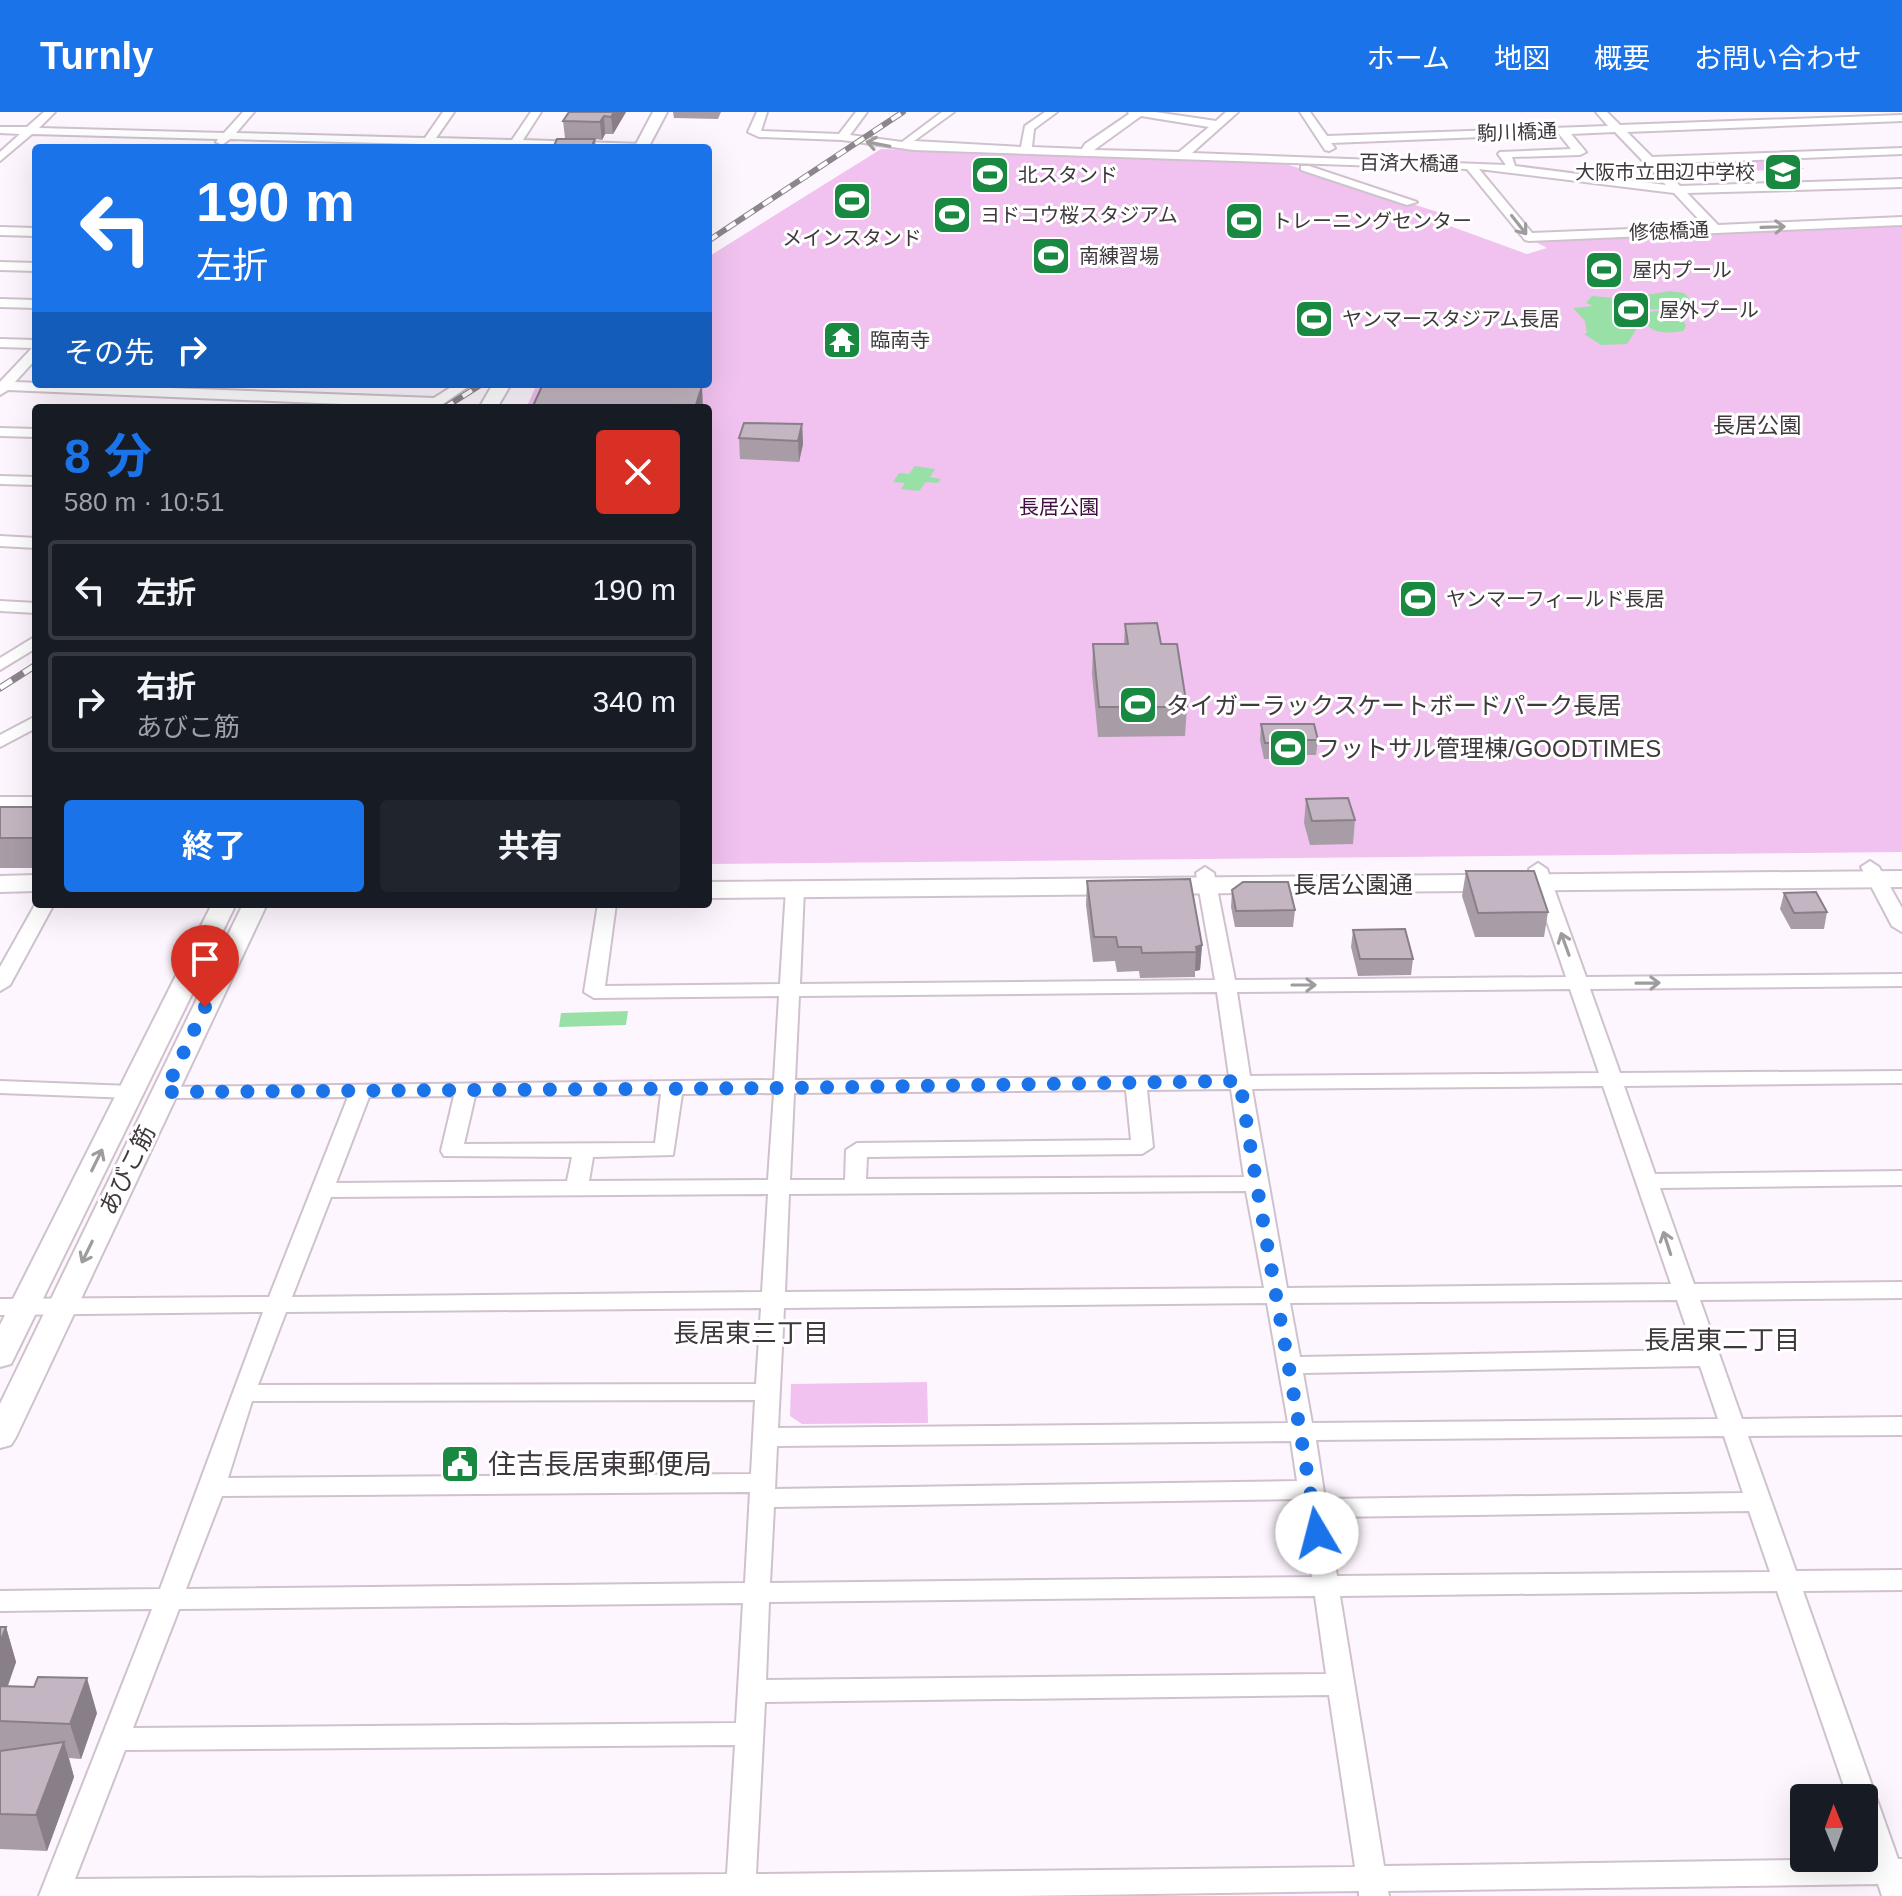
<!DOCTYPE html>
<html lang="ja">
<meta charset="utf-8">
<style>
:root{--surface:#171b24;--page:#20242c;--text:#f1f3f6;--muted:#9ea1a6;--line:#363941;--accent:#1a73e8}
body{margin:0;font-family:Helvetica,"Noto Sans JP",sans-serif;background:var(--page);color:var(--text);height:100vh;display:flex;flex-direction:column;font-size:30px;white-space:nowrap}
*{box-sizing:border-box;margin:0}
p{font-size:26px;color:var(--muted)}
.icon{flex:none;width:44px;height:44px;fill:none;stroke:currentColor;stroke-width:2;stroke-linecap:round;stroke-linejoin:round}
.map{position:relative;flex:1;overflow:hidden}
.sheet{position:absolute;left:32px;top:292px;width:680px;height:504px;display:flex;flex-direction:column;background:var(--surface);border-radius:8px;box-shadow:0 8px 32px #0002}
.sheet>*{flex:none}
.guide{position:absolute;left:32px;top:32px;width:680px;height:244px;border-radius:8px;box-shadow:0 8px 32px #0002;background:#1a73e8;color:#fff;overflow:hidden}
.needle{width:52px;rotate:359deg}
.controls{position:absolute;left:1790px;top:1672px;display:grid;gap:16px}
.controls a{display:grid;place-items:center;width:88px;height:88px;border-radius:8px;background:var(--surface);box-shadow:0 8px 32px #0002;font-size:40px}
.pin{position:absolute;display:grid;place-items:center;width:68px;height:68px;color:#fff;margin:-82px -34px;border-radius:50% 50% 50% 0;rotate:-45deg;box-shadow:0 0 8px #0007}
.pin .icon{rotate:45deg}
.me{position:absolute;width:88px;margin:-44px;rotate:352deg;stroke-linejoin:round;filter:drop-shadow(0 0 6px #0008)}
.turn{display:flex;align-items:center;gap:28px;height:168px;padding:0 32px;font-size:36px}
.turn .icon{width:104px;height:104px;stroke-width:2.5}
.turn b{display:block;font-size:56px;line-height:68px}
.then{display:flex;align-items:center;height:76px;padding:0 32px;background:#0003;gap:16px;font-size:30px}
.round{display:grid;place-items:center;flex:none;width:84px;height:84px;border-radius:8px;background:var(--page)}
.overview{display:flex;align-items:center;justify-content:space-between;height:136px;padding:0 32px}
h1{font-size:48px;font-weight:700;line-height:60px;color:var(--accent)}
.cta{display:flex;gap:16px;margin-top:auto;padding:16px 32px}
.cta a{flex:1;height:92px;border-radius:8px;background:var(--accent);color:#fff;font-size:32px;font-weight:700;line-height:92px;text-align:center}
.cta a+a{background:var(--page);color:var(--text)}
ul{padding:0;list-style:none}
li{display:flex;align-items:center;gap:24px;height:100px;margin:0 16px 12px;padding:0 16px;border:4px solid var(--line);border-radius:8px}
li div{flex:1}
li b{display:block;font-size:30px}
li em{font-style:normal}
header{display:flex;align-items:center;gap:48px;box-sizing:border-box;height:112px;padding:0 40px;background:var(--accent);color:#fff}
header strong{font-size:38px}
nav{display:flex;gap:44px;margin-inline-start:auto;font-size:28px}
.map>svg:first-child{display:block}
</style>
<header>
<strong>Turnly</strong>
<nav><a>ホーム</a><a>地図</a><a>概要</a><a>お問い合わせ</a></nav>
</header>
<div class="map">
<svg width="1902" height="1784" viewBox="0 0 1902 1784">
<rect width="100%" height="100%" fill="#fef6fe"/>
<g fill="#f1c2ef">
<polygon points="881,37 1286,52 1444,102 1439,110 1527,142 1547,136 1530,127 1902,112 1902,740 708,752 708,296 526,296 537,272 708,272 708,145"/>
<polygon points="1792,46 1804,57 1748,59 1740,58 1731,49"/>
<polygon points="927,1270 928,1311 802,1312 790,1304 791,1272"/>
</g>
<g fill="#99e0a7">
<path d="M1670 179 1684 181 1694 192H1678L1676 197C1660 197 1639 201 1629 186Z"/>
<polygon points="1592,184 1617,186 1620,192 1613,195 1613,199 1628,205 1636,218 1627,232 1601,233 1584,222 1587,221 1585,209 1573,196 1593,194 1586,191"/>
<path d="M1666 198 1675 201 1672 205 1684 209 1686 214 1683 219C1665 222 1650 222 1641 205L1648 200Z"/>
<polygon points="915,354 935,357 930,365 941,367 938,371 926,370 919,379 901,377 905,371 893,370 899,361 909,362"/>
<polygon points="628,899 626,913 559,915 561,901"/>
</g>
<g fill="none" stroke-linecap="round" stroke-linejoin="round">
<g stroke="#cfc2ce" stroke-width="4">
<g id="minor">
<polygon points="44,0 55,0 39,16 224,21 243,0 254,0 236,21 425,26 443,0 454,0 436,26 512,28 531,0 541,0 523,28 642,32 648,35 507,36 431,33 429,36 417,36 420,32 230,27 222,33 216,30 218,27 32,22 0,49 0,40 20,22 0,21 0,15 27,15"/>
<path d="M757 0H767L761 19 839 22 856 0H867L850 23 902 30 942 0H954L914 29 1021 35 1025 14 1045 0H1057L1034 17 1032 35 1082 37 1085 32 1129 2 1128 0H1155L1216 9 1226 0H1238L1192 41 1506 53 1498 42 1500 40 1571 37 1559 22 1331 31 1335 36 1329 39 1325 38 1300 0H1310L1327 24 1608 14 1596 0H1607L1620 13 1902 3V9L1627 20 1652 45 1902 36V42L1658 52 1680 74 1902 67V75L1687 81 1718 113 1902 105V113L1529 129 1525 128 1467 57 914 38 842 28 759 25 748 20ZM1141 4 1209 15 1179 40 1094 38ZM1615 20 1666 73 1515 54 1512 45 1580 43 1586 40 1571 22ZM1479 57 1674 81 1705 114 1532 121Z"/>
<polygon points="1301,54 1309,54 1417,90 1407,93 1301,58"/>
<polygon points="0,115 36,116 36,124 0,123"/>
<polygon points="0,150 36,151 36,159 0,158"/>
<polygon points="0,187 36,188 36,196 0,195"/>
<polygon points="0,227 36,228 36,247 15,270 434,286 456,272 472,272 437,296 8,278 0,283 0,270 32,236 0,235"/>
<polygon points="0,316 36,317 36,325 0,324"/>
<polygon points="0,364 36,365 36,373 0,372"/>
<polygon points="0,424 36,426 36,436 0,434"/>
<polygon points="0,489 36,491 36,501 0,499"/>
<polygon points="36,524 36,536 0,558 0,546"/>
<polygon points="36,604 36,616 0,635 0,623"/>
<rect x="0" y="685" width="36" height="10"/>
<polygon points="1870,749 1879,755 1902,796 1902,820 1892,814 1861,755"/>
<path d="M1538 751 1547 757 1586 865 1902 862V874L1590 877 1620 961 1902 959V971L1624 974 1655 1062 1902 1059V1073L1660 1076 1694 1172 1902 1170V1186L1700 1188 1742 1307 1902 1305V1323L1748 1324 1796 1459 1902 1458V1478L1803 1479 1898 1747H1902V1784H1882L1878 1772 1388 1779 1389 1784H1359V1779L1013 1784H39L152 1497 0 1499V1479L160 1477 263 1200 0 1203V1187L269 1185 348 985 165 986 158 985 155 980 158 975 774 968 779 884 594 886 584 880 598 792H616L605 874 780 872 786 777 795 771 804 777 800 872 1215 868 1196 761 1205 755 1214 761 1235 868 1566 865 1529 757ZM1570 877 1599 961 1250 964 1237 880ZM1217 880 1229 964 795 968 799 884ZM1603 974 1671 1172 1287 1176 1252 977ZM1231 977 1244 1065 866 1067 867 1045 1142 1042 1153 1035 1147 978ZM1126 978 1131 1028 857 1031 846 1038 845 1068H790L794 981ZM774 981 768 1068 589 1069 593 1045 673 1043 682 982ZM661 982 655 1031 464 1032 475 984ZM454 984 441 1039 444 1044 572 1045 567 1069 336 1071 369 985ZM1246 1079 1264 1176 785 1180 789 1082ZM768 1082 762 1180 292 1185 331 1085ZM1677 1188 1694 1238 1300 1245 1290 1191ZM1267 1191 1288 1311 778 1316 784 1196ZM761 1196 756 1272 258 1273 286 1200ZM1700 1254 1718 1307 1312 1311 1303 1261ZM755 1288 751 1362 228 1366 252 1289ZM1724 1324 1743 1381 1325 1387 1316 1328ZM1291 1329 1297 1369 775 1377 777 1334ZM750 1380 745 1471 186 1477 222 1384ZM1300 1387 1312 1465 770 1471 774 1395ZM1749 1399 1770 1460 1337 1464 1328 1405ZM1777 1479 1848 1686H1864V1731L1870 1747 1384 1754 1340 1484ZM1315 1484 1326 1562 766 1568 769 1490ZM743 1491 736 1611 133 1616 179 1497ZM1329 1583 1355 1755 756 1762 765 1590ZM735 1633 727 1762 75 1767 125 1638Z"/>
<polygon points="36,791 54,792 10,873 0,879 0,855"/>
<polygon points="0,969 131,974 141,980 131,986 0,981"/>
</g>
</g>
<g stroke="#cfc2ce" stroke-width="4">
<g id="major">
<polygon points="653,0 667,0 648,36 634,36"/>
<polygon points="493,272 511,272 497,296 479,296"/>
<polygon points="212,792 236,792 15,1244 11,1252 0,1255 0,1213"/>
<polygon points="243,792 267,792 16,1325 11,1333 0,1336 0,1292"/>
</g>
</g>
<g stroke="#cfc2ce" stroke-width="4">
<g id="highway">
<polygon points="1902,759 1902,775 708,786 708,770"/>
<polygon points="36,763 36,779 0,780 0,764"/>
</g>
</g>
<use href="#minor" fill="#fff" fill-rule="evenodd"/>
<use href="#major" fill="#fff" fill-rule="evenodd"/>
<use href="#highway" fill="#fff" fill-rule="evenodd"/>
<g stroke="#8c858b" stroke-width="6">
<g id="rail-far1">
<polyline points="708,129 903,0"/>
<polyline points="444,296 482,272"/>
</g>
</g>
<g stroke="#8c858b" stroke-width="7">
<polyline id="rail" points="0,576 36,553"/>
</g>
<use href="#rail-far1" stroke="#fff" stroke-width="4" stroke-dasharray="11" stroke-linecap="butt"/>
<use href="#rail" stroke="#fff" stroke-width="5" stroke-dasharray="14" stroke-linecap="butt"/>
</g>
<g fill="#a89da7">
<polygon points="569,0 626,0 613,22 605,22 602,28 595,27 596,36 553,36 565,26 563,9"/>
<polygon points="673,0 721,0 718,7 674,6"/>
<polygon points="802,312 803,332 799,350 740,347 739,326"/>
<polygon points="1125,512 1161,532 1187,595 1185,624 1098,625 1092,562 1093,532 1124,532"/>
<polygon points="1261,612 1318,628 1316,643 1300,643 1300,646 1264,647 1260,628"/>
<polygon points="1306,687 1355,708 1353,732 1310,733 1304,711"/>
<rect x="0" y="695" width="36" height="61"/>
<polygon points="1466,759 1548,800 1544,825 1475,825 1462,784"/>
<polygon points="1087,769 1202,833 1200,858 1195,859 1195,865 1140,866 1139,859 1117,860 1115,849 1093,850 1086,793"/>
<polygon points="1232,778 1295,798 1293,815 1235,815 1231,795"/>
<polygon points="1784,781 1827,800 1824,817 1791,817 1780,797"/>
<polygon points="1353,818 1413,847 1411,863 1358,864 1351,835"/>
<polygon points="0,1515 6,1515 16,1550 8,1574 97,1601 81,1647 69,1646 74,1665 47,1739 0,1737"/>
</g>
<g fill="#887f88">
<polygon points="614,0 626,0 613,22 611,5"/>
<polygon points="604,4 605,22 602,28 600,10"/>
<polygon points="702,274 703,296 695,296"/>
<polygon points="802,312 803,332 799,350 798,329"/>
<polygon points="1202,833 1200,858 1195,859 1196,835"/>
<polygon points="6,1515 16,1550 0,1595 0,1530"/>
<polygon points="87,1566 97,1601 81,1647 70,1612"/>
<polygon points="64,1630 74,1665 47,1739 36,1703"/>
</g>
<g fill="#c3b6c2" stroke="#887f88" stroke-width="2">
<polygon points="569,0 614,0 611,5 604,4 600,10 563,9"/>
<polygon points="557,27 595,27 591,36 553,36"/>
<polygon points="543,272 631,272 702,274 695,296 532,296"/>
<polygon points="744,311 802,312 798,329 739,326"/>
<polygon points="1157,511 1161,532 1177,532 1187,595 1099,595 1093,532 1128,532 1125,512"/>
<polygon points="1261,612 1314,612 1318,628 1301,628 1302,631 1265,631"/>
<polygon points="1348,686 1355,708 1312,709 1306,687"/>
<rect x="0" y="695" width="36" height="31"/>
<polygon points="1466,759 1534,759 1548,800 1478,801"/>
<polygon points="1190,767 1202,833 1196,835 1197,840 1142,841 1141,835 1118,835 1116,825 1094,825 1087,769"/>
<polygon points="1243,770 1288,770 1295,798 1236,799 1232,778"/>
<polygon points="1816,780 1827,800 1794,801 1784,781"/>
<polygon points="1405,817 1413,847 1360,847 1353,818"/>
<polygon points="0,1515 6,1515 0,1530"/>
<polygon points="38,1565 87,1566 70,1612 0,1609 0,1574 34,1575"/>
<polygon points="64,1630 36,1703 0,1702 0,1639"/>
</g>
<defs><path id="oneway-shaft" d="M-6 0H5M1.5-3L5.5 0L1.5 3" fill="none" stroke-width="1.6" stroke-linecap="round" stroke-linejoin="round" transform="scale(2)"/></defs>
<g stroke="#9f9c9e">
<use href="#oneway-shaft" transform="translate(878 32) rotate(-169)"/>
<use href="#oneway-shaft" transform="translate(1519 113) rotate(52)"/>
<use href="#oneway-shaft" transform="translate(1773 115) rotate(-2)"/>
<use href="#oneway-shaft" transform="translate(1565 832) rotate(-110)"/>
<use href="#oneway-shaft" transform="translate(1648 871) rotate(-1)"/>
<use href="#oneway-shaft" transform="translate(1304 873)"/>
<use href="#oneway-shaft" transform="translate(97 1048) rotate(-64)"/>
<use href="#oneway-shaft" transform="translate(1667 1131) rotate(-108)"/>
<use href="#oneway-shaft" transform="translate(87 1140) rotate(116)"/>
</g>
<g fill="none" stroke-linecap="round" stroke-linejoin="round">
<path stroke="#1a73e8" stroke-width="14" stroke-dasharray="0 25.2" d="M205 895 165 980 784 976 1240 969C1263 1120 1293 1270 1317 1421"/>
</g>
<defs>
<g id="school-square" transform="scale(2)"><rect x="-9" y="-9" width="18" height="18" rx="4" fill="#198941" stroke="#fff"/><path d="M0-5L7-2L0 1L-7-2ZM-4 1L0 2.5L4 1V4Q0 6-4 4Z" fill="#fff"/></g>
<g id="stadium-square" transform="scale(2)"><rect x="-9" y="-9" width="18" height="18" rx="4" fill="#198941" stroke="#fff"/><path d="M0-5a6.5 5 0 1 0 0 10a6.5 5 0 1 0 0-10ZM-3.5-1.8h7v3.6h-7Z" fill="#fff"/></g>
<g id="temple-square" transform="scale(2)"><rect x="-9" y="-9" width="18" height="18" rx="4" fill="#198941" stroke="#fff"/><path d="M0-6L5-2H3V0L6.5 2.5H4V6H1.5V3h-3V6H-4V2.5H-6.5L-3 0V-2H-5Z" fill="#fff"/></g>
<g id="civic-square" transform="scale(2)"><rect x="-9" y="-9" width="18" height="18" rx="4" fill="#198941" stroke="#fff"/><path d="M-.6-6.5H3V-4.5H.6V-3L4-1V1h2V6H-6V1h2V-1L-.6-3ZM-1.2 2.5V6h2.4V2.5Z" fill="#fff"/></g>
</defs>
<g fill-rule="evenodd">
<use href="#school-square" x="1783" y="60"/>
<use href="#stadium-square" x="990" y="63"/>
<use href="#stadium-square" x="852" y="89"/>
<use href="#stadium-square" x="952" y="103"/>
<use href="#stadium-square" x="1244" y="109"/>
<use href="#stadium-square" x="1051" y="144"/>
<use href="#stadium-square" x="1604" y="158"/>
<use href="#stadium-square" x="1631" y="198"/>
<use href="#stadium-square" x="1314" y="207"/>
<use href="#temple-square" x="842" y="228"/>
<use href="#stadium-square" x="1418" y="487"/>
<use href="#stadium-square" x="1138" y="593"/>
<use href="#stadium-square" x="1288" y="636"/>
<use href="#civic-square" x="460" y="1352"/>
</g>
<g text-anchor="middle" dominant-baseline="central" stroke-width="6" stroke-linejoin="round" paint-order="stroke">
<g font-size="20" fill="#3f393e" stroke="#fff">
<text transform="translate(1517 20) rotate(-2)">駒川橋通</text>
<text transform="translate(1409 51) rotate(1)">百済大橋通</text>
<text transform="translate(1669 119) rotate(-2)">修徳橋通</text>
</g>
<g font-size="20" fill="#3f393e" stroke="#fff" text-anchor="start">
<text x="1755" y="60" text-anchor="end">大阪市立田辺中学校</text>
<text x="1018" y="63">北スタンド</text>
<text x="980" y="103">ヨドコウ桜スタジアム</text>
<text x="1272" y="109">トレーニングセンター</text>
<text x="852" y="126" text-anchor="middle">メインスタンド</text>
<text x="1079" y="144">南練習場</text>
<text x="1632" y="158">屋内プール</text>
<text x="1659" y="198">屋外プール</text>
<text x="1342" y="207">ヤンマースタジアム長居</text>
<text x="870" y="228">臨南寺</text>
<text x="1446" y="487">ヤンマーフィールド長居</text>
</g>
<g font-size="20" fill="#440d44" stroke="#fff">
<text x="1059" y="395">長居公園</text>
</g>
<g font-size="22" fill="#3f393e" stroke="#fff">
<text x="1757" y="313">長居公園</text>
</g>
<g font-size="24" fill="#3f393e" stroke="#fff" text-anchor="start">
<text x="1166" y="593">タイガーラックスケートボードパーク長居</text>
<text x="1316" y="636">フットサル管理棟/GOODTIMES</text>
</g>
<g font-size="24" fill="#3f393e" stroke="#fff">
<text x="1353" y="772">長居公園通</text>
<text transform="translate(127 1058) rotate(-64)">あびこ筋</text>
</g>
<g font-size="26" fill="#3f393e" stroke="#fff">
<text x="751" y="1221">長居東三丁目</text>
<text x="1722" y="1228">長居東二丁目</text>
</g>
<g font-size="28" fill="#3f393e" stroke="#fff" text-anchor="start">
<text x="488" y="1352">住吉長居東郵便局</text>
</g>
</g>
</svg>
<div class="controls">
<a><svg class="needle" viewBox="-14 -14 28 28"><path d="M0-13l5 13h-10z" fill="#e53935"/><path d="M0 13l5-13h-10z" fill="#9ea1a6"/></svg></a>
</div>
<div class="pin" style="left:205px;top:895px;background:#d93025"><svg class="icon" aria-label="arrive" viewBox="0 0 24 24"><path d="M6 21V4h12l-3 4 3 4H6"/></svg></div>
<svg class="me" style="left:1317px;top:1421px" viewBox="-20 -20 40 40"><circle r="19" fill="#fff"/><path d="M0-13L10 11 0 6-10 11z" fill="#1a73e8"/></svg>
<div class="guide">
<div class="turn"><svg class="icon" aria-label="left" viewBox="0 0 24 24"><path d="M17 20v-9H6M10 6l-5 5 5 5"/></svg><div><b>190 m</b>左折</div></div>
<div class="then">その先<svg class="icon" aria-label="right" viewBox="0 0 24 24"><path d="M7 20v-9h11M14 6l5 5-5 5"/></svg></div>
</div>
<section class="sheet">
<div class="overview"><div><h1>8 分</h1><p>580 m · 10:51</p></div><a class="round" style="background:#d93025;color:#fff"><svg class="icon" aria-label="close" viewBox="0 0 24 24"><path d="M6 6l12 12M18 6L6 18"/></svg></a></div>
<ul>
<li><svg class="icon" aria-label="left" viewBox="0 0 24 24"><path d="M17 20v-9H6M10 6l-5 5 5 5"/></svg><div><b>左折</b></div><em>190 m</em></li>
<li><svg class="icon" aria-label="right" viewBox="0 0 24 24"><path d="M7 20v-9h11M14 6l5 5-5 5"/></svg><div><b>右折</b><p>あびこ筋</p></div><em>340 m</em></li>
</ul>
<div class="cta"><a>終了</a><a>共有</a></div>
</section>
</div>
